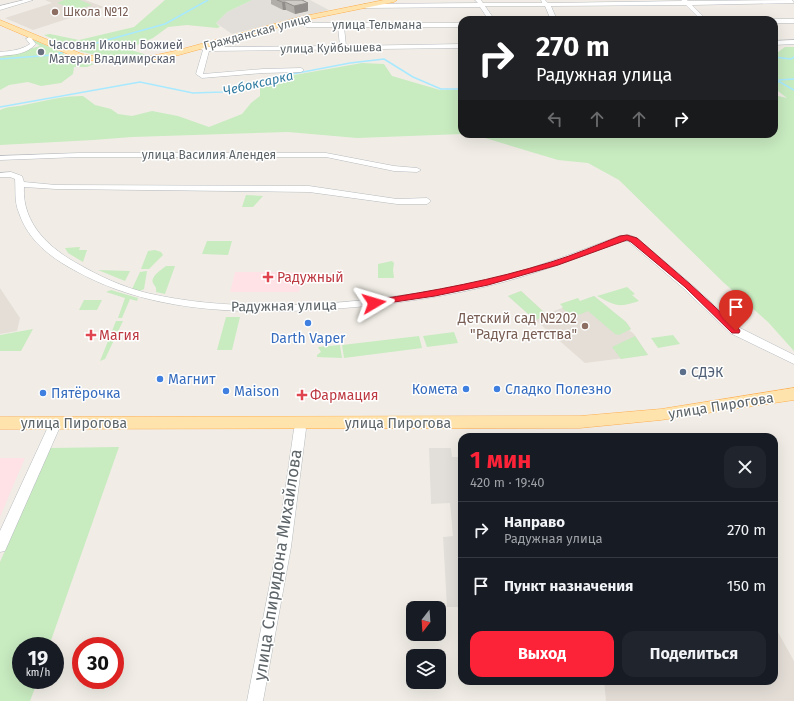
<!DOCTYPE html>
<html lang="ru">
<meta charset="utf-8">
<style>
:root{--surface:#171b24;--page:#20242c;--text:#f1f3f6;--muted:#9ea1a6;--line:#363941;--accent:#fc2238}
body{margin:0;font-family:"Fira Sans",sans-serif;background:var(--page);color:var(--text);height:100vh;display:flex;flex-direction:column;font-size:15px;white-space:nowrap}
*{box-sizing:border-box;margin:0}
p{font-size:13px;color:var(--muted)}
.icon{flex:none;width:22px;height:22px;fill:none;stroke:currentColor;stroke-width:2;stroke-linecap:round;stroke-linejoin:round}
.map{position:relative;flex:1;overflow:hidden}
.sheet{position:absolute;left:458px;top:433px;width:320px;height:252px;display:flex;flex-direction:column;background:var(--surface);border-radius:12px;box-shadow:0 4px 16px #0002}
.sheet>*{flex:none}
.top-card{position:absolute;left:458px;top:16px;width:320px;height:122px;border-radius:12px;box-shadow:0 4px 16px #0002;background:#202124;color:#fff;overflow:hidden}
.needle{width:26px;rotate:197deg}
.buttons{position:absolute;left:406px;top:601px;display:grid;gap:8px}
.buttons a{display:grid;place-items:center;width:40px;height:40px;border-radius:8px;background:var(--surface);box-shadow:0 4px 16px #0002;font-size:20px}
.speed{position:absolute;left:12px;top:637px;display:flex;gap:8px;font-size:20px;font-weight:700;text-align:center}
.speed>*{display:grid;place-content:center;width:52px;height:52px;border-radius:50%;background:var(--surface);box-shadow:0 4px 16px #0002;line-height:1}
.speed small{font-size:10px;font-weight:400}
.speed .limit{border:6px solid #d22;background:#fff;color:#111}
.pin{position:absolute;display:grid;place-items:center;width:34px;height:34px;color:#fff;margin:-41px -17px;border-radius:50% 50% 50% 0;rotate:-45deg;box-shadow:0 0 4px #0007}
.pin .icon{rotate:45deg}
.me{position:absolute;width:44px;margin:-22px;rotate:83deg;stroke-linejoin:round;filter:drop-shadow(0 0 3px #0008)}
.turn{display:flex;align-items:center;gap:14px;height:84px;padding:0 12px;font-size:18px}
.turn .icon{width:52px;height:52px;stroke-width:2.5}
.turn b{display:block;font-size:28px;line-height:34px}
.lanes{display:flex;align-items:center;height:38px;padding:0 12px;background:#0003;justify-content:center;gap:20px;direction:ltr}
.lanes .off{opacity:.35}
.round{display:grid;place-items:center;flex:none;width:42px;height:42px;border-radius:12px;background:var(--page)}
.headline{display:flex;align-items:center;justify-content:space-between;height:68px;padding:0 12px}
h1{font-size:24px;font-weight:700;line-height:30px;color:var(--accent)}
.primary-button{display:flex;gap:8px;margin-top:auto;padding:8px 12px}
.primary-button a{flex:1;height:46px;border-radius:12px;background:var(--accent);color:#fff;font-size:16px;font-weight:700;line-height:46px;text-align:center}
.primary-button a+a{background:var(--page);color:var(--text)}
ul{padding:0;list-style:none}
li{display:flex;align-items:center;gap:12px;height:56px;padding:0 12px;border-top:1px solid var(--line)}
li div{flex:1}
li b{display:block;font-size:15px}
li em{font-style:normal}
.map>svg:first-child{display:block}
</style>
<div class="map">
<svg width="794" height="701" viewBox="0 0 794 701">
<rect width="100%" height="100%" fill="#f1ede6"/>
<g fill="#e2dfda">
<polygon points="252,0 310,0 329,10 232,34 216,23 227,12"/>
<polygon points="429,448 451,448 452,457 462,457 462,607 447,607 443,537 453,536 450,503 431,504"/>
</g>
<g fill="#e4ded7">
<polygon points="45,0 85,0 104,7 33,30 5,18 52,3"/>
<polygon points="0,288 20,318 17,331 0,334"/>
<polygon points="521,291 546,314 594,296 626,322 631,329 629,330 634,334 648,355 585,363 508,296"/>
<polygon points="774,625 794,661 794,701 606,701 604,681 774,681"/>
</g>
<g fill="#fee2e5">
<polygon points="235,272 303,272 299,292 230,292"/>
<polygon points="0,458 25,458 0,517"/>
</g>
<g fill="#c8ebc0">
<polygon points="64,0 80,0 92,5 76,10 57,3"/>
<polygon points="165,0 252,0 227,12 216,23 220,27 217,28 187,25 168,27 153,38 128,49 147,55 146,56 121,54 114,57 103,57 79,51 44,35 50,34 79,40 134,27"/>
<polygon points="34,40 78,60 94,64 87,67 74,67 73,74 61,83 41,86 28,82 9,85 0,90 0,57 40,46 32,41"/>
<polygon points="785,47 794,47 794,351 768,322 723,282 619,180 588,163 558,160 472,134 774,134 774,95 787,98 774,88 774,55"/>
<path d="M362 63 384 64 392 76 440 90H462V134L357 138 288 132 132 137 93 140 0 145V110C8 106 16 107 24 105 44 101 62 96 83 96L95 105 111 109 118 114 132 116 152 111 178 116 209 127 242 114 251 103 260 96V87L283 77Z"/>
<polygon points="246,195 263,196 253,207 242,207"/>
<polygon points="207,241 232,241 228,255 202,254"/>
<polygon points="80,247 79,250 87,250 83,262 68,253 65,248"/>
<polygon points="155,250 161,252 163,255 149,269 141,269 148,251"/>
<polygon points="392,261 394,263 393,270 394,278 378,278 378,264"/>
<path d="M166 266H175L165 294 156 292C157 287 155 287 153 283 150 276 164 268 166 266Z"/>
<polygon points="98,270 130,271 125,281"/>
<polygon points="147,271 144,289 140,291 132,289 140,272"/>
<path d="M627 287 635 294 632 295 639 301C618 308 616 306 597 296Z"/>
<polygon points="111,290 138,298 137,301 130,299 122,318 118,318 125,298 106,292"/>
<polygon points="521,291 546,314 548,315 535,320 508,296"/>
<path d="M594 296 626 322 631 329 619 335 615 334 588 311C574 317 573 318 562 308L563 307 560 304 578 298 580 301Z"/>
<polygon points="84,300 102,300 97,310 79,310"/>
<polygon points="226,317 240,317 232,350 217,350"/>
<polygon points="116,321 123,321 105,359 100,361"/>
<polygon points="33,329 21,351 0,351 0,335"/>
<polygon points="454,332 458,343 427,347 423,336"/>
<polygon points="673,335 680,344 658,348 651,338"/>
<polygon points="419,336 422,348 344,358 342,345"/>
<polygon points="635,336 648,355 621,359 612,347"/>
<polygon points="340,345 342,358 317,357 317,355 321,352 318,347"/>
<polygon points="119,447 49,646 21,646 21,680 38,680 30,701 0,701 0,562 50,448"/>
</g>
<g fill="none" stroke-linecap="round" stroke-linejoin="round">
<g stroke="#a8e9ff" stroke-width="1.5">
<polyline points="774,57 791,59 794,57"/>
<polyline points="0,59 53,55 165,24 208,0"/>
<polyline points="779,80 794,79"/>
<polyline points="774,81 780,82 794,90"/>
<polyline points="0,107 140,82 193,93 222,92 282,76 350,63 384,59 413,77 441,89 462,89"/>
</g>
<g stroke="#b6babe" stroke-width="1">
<g id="minor">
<polygon points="24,0 33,0 0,10 0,6"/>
<polygon points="475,0 481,0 483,3 542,3 541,0 545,0 548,3 682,1 681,0 687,0 688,1 792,0 794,3 692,5 707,20 701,20 686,5 551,6 557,20 551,20 545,6 485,6 492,16 491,20 485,20 486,16 480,7 364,8 361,6 364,4 478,3"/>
<polygon points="293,19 307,23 462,23 462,27 344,27 346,46 462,44 462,48 209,51 203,74 263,69 301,68 304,70 301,72 263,73 202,78 196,74 203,50 197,47 200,45 207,47 340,46 338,27 307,27 291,22 291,20"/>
<polygon points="774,19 794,19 794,23 774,23 774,20 772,20"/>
<path d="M32 35 37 36 32 39 36 44C27 54 13 55 0 56V52C11 51 21 50 30 44L26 39Z"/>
<polygon points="794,40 794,44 774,45 774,41"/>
<polygon points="79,153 326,153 394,166 417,168 421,170 417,172 394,171 326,157 79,157 0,160 0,156"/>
<path d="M11 172 22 176 24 182 56 185 309 186 397 199 427 198 431 201 427 204H397L309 192 56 189 24 187C22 224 50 249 80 265 101 277 123 287 147 293 225 311 310 307 390 297 427 292 464 287 500 277 541 266 580 251 619 236L629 235 637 238 691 284 738 327 794 355V364L730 333 683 288 628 241H623C577 258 531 276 484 287 428 300 371 307 314 310 232 314 147 311 74 270 50 257 28 240 19 213 14 201 16 191 15 179L10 177H0V173Z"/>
<polygon points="53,424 57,426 59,429 5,551 0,552 0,531 47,429 49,426"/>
<polygon points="300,424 304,426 306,429 291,547 263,701 247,701 277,547 294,429 296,426"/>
</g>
</g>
<g stroke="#ffaf51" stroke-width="1">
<g id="major">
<polygon points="384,0 397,0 394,2 301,21 179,55 137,63 109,63 77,58 0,25 0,20 82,54 109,59 137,59 175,51 300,17"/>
<polygon points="794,388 794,400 661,420 580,428 0,429 0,417 580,416 661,409"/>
</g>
</g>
<use href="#minor" fill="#fff" fill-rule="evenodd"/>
<use href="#major" fill="#ffe3ad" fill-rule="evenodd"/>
</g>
<polygon fill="#b1aea9" points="271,0 302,0 308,3 308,11 295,14 286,10 283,10 271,4"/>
<g fill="#908d8a">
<polygon points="282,2 285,2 286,10 283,10"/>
<polygon points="308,3 308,11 295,14 294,6"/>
</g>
<polygon fill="#cecac5" stroke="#908d8a" points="277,0 302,0 308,3 294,6 285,2 282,2"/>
<path fill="#fc2238" stroke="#a41624" d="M627 235 637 238 690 284 739 329 740 331 739 333H732L685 287 631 242 627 240 558 265 488 285 435 296 374 305 370 303 374 300C434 291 493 280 551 262 574 255 597 245 620 236Z"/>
<g fill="#8d6e63" stroke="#fff" stroke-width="1.5">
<circle cx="55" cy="12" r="4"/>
<circle cx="585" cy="326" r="4"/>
</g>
<circle fill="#6b7280" stroke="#fff" stroke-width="1.5" cx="41" cy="52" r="4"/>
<g fill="#e0444e" stroke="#fff" stroke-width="1.5">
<path d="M266 271h4v4h4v4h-4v4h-4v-4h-4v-4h4z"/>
<path d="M89 329h4v4h4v4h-4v4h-4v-4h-4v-4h4z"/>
<path d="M300 389h4v4h4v4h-4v4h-4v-4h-4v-4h4z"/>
</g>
<g fill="#3f7fe0" stroke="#fff" stroke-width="1.5">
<circle cx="308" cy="323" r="4"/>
<circle cx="160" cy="379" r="4"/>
<circle cx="466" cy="389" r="4"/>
<circle cx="497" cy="389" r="4"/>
<circle cx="226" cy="391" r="4"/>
<circle cx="43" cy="393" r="4"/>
</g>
<circle fill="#5c6f8a" stroke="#fff" stroke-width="1.5" cx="683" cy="372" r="4"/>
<g text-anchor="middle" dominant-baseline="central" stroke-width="3" stroke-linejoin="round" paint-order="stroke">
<g font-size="12" fill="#785e54" stroke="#fff" text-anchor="start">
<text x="63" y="12">Школа №12</text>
</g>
<g font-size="12" fill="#5d6468" stroke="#fff">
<text x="377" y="25">улица Тельмана</text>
<text transform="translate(257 32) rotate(-15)">Гражданская улица</text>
<text transform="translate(331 48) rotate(-1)">улица Куйбышева</text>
<text x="209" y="155">улица Василия Алендея</text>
</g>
<g font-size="12" fill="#5b616d" stroke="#fff" text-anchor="start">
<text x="49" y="45">Часовня Иконы Божией<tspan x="49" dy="14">Матери Владимирская</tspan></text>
</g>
<g font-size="13" font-style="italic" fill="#327ca1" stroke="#fff">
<text transform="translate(258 83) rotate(-13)">Чебоксарка</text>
</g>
<g font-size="14" fill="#be3a42" stroke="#fff" text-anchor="start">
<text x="277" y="277">Радужный</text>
<text x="99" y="335">Магия</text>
<text x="310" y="395">Фармация</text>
</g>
<g font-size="14" fill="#5d6468" stroke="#fff">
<text transform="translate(284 306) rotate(-1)">Радужная улица</text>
<text transform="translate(721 406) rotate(-9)">улица Пирогова</text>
<text x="74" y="423">улица Пирогова</text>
<text x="398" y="423">улица Пирогова</text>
</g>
<g font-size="14" fill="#785e54" stroke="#fff" text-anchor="end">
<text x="577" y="318">Детский сад №202<tspan x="577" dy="16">"Радуга детства"</tspan></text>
</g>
<g font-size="14" fill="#366cbe" stroke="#fff" text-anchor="start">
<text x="308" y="338" text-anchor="middle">Darth Vaper</text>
<text x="168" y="379">Магнит</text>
<text x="458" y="389" text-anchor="end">Комета</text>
<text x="505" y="389">Сладко Полезно</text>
<text x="234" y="391">Maison</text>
<text x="51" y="393">Пятёрочка</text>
</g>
<g font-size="14" fill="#4e5e75" stroke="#fff" text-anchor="start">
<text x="691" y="372">СДЭК</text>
</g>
<g font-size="17" fill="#5d6468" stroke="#fff">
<text transform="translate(278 565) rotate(-81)">улица Спиридона Михайлова</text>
</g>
</g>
</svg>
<div class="buttons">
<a><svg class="needle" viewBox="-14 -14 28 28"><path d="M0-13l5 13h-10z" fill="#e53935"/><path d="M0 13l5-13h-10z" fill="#9ea1a6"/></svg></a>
<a><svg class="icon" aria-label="layers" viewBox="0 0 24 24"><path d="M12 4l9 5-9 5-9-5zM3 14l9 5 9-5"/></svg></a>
</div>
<div class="speed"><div>19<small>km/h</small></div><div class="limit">30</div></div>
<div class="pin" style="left:736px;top:331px;background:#d93025"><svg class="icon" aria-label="arrive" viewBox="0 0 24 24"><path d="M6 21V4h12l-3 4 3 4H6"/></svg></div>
<svg class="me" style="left:374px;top:303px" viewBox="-20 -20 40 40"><path d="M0-17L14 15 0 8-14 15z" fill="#fc2238" stroke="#fff" stroke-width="4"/></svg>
<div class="top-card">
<div class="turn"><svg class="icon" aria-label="right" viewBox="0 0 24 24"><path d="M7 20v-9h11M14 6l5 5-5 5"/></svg><div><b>270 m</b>Радужная улица</div></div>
<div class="lanes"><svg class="icon off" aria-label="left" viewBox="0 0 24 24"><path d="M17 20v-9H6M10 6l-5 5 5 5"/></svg><svg class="icon off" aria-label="ahead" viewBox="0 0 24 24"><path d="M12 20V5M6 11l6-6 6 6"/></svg><svg class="icon off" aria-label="ahead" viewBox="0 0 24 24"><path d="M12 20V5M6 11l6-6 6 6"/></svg><svg class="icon" aria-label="right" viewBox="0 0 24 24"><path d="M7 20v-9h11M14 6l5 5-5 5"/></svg></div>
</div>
<section class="sheet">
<div class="headline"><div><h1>1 мин</h1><p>420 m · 19:40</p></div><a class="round"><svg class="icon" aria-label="close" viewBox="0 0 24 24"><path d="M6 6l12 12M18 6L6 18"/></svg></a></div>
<ul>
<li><svg class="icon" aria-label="right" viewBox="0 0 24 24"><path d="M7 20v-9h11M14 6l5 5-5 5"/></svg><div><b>Направо</b><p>Радужная улица</p></div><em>270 m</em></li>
<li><svg class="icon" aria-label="arrive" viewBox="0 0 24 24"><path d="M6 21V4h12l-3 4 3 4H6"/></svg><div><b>Пункт назначения</b></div><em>150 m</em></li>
</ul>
<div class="primary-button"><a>Выход</a><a>Поделиться</a></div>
</section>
</div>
